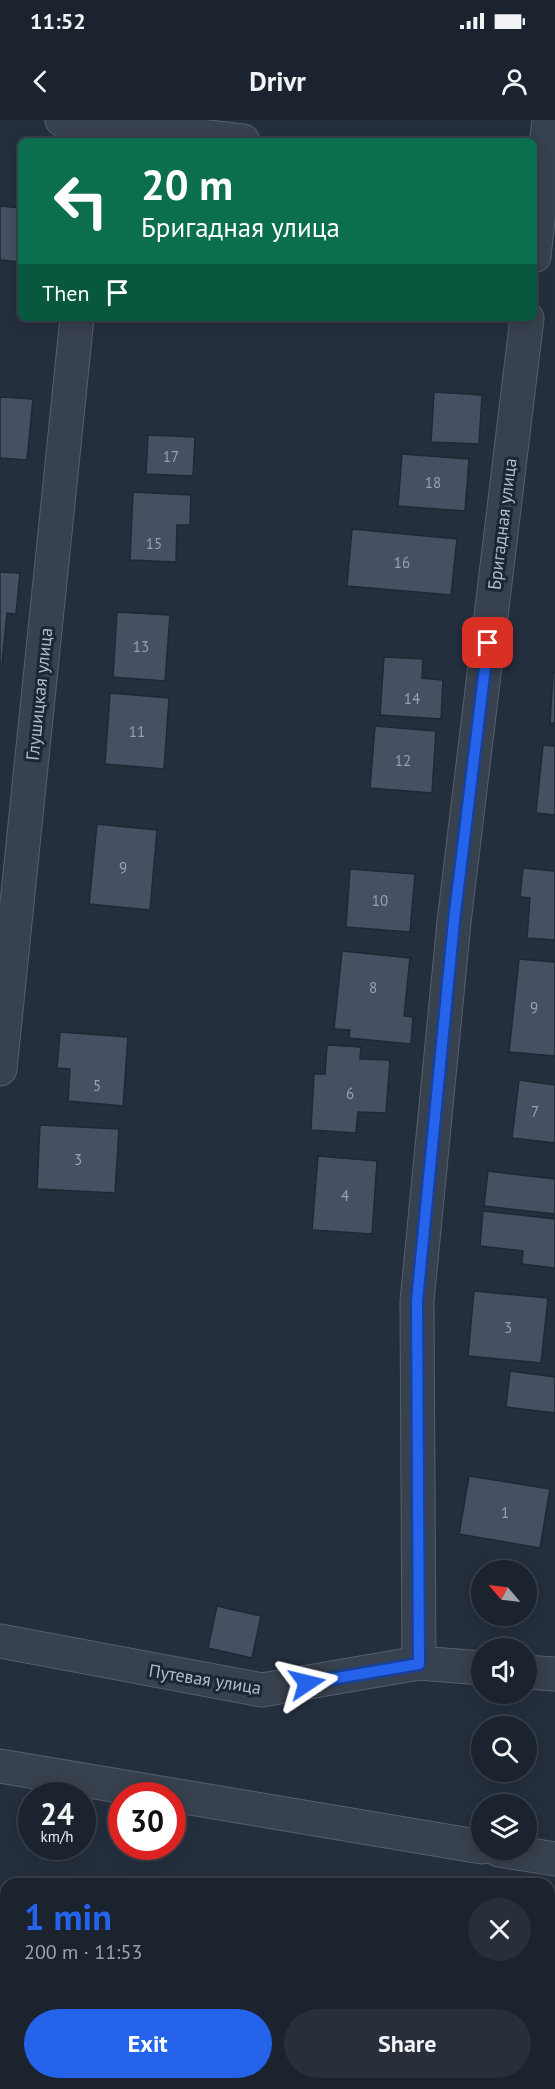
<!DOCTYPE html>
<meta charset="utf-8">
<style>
:root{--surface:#1b232e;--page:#282f3a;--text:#f1f3f6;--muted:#a0a4aa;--line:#39404a;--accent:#2563eb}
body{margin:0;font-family:"PT Sans",sans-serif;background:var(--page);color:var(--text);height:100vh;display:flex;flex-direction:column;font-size:22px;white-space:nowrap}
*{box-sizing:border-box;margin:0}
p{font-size:20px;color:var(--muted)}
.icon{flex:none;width:33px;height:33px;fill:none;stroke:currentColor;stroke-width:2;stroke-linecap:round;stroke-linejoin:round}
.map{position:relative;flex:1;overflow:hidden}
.panel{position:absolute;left:0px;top:1758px;width:555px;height:212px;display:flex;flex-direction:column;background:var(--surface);border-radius:18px 18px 0 0;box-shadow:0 3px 15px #0003,0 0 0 2px var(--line)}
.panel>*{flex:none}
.top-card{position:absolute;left:18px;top:18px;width:519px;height:183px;border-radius:9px;box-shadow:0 3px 15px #0003,0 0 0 2px var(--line);background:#0b6e4f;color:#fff;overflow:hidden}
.needle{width:39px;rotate:298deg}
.fabs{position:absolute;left:471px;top:1440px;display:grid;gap:12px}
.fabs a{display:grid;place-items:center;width:66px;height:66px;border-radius:50%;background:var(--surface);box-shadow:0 3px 15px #0003,0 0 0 2px var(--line);font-size:30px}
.speed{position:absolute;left:18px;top:1662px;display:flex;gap:12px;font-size:30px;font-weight:700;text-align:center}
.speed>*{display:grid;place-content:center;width:78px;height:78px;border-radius:50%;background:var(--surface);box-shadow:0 3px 15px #0003,0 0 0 2px var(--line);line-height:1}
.speed small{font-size:15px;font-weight:400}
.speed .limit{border:9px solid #d22;background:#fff;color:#111}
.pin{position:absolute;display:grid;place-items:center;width:51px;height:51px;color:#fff;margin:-26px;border-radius:12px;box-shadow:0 3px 9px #0006}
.me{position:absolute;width:66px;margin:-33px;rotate:80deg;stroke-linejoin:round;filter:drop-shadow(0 0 4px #0008)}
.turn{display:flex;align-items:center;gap:21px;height:126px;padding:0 24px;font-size:27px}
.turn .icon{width:78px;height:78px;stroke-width:2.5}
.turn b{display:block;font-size:42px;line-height:51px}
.then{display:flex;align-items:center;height:57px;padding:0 24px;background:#0003;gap:12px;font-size:22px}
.round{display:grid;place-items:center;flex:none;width:63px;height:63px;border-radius:32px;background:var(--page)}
.head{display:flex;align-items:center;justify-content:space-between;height:102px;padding:0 24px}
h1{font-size:36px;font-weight:600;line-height:45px;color:var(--accent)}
.primary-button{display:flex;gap:12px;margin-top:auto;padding:12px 24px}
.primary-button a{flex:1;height:69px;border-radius:36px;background:var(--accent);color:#fff;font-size:24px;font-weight:600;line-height:69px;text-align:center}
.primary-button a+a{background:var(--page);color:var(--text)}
.status{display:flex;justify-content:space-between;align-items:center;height:42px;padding:0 30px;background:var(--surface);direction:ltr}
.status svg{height:16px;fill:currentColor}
header{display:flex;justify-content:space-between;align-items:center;height:78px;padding:0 24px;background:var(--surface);font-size:27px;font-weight:600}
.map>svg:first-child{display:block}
</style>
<div class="status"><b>11:52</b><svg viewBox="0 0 49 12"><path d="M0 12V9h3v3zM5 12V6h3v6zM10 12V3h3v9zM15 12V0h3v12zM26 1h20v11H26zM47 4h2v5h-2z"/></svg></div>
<header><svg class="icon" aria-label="back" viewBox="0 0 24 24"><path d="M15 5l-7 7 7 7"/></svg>Drivr<svg class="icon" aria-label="person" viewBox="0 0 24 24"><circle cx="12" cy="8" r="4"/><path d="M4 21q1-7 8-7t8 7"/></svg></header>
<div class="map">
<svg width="555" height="1969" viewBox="0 0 555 1969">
<rect width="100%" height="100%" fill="#242f3e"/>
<g fill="#455162" stroke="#1f2835" stroke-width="1.5">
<polygon points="0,86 21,88 21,142 0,140"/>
<polygon points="434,272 482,275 479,324 431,322"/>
<polygon points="0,277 33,279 27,340 0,338"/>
<polygon points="148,315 195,317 193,356 146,354"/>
<polygon points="402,334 469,339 465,391 398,386"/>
<polygon points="133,372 191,375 190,405 177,405 176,442 130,440"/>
<polygon points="352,409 457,419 451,475 347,466"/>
<polygon points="0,452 20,453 16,494 7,493 2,544 0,544"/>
<polygon points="117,492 170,495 165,561 113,557"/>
<polygon points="384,537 423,539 422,558 443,560 441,599 380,595"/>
<polygon points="553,553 555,553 555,603 550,603"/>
<polygon points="110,573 169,578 164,649 105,644"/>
<polygon points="375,606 436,611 432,673 370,668"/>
<polygon points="543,625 555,626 555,695 536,693"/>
<polygon points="97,704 157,710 150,790 89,784"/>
<polygon points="523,748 555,751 555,820 527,818 530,778 520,777"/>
<polygon points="350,749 415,754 410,812 346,807"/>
<polygon points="342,831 410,838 404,896 413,897 411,924 349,918 350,910 334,909"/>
<polygon points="519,839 555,842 555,936 509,932"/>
<polygon points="60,912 128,917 123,986 68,981 70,949 57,948"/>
<polygon points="327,925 361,927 360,939 390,940 386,993 358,992 356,1013 311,1010 314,954 325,954"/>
<polygon points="519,960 555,965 555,1023 512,1018"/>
<polygon points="40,1005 119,1009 115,1073 37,1069"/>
<polygon points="318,1036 377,1041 372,1114 312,1110"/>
<polygon points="488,1051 555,1059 555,1094 484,1086"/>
<polygon points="483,1091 555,1099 555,1148 522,1144 523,1131 480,1126"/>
<polygon points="474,1171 548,1178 541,1243 468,1236"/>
<polygon points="510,1251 555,1257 555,1293 506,1287"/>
<polygon points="469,1356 550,1369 540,1428 459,1414"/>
<polygon points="217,1486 261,1496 252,1538 208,1528"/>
</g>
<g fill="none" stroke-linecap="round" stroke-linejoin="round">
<g stroke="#565f6c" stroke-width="35">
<g id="minor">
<polyline points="62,0 243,21"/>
<polyline points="534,136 549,0"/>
<polyline points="0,949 77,198"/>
<polyline points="0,1521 262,1570 419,1543 482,1548"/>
<polyline points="419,1543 417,1181 454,802 527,198"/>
<polyline points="526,1552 555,1554"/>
<polyline points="0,1646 482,1727"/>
<polyline points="499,1730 555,1739"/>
</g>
</g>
<use href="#minor" stroke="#38414e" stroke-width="33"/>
<g stroke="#5a6575" stroke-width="4.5" stroke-dasharray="6 6" stroke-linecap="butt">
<polyline points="0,1873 6,1874"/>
<polyline points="0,1900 6,1901"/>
<polyline points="549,1959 555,1960"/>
<polyline points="315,1964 342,1969"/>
</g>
</g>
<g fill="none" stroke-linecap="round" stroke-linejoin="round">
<g stroke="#184099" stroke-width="15">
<polyline id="route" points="307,1563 419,1544 417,1181 454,801 488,523"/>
</g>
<use href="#route" stroke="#2563eb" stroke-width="10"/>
</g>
<g text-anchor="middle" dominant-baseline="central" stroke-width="6" stroke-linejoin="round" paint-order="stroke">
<g font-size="15" fill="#98a1af">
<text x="171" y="336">17</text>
<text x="433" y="362">18</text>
<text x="154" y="423">15</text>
<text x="402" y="442">16</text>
<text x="141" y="526">13</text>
<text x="412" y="578">14</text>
<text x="137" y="611">11</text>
<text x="403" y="640">12</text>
<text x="123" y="747">9</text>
<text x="380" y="780">10</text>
<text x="373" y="867">8</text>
<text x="534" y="887">9</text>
<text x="97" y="965">5</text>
<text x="350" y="973">6</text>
<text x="535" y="991">7</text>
<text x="78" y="1039">3</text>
<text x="345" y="1075">4</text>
<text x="508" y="1207">3</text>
<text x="505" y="1392">1</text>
</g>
<g font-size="18" fill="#b4bcc9" stroke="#1d2633">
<text transform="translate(502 404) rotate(-83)">Бригадная улица</text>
<text transform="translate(39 574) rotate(-84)">Глушицкая улица</text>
<text transform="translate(205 1559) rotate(9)">Путевая улица</text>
</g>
</g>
</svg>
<div class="fabs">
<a><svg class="needle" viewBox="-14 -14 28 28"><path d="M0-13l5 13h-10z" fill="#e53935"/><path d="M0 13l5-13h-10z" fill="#a0a4aa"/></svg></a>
<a><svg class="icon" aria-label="sound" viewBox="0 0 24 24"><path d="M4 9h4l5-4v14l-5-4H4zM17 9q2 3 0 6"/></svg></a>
<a><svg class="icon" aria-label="search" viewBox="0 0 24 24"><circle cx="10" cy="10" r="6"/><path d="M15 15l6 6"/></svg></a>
<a><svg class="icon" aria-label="layers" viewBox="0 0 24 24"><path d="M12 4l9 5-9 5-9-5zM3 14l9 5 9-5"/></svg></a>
</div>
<div class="speed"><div>24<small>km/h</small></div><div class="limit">30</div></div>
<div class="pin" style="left:488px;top:523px;background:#d93025"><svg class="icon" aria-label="arrive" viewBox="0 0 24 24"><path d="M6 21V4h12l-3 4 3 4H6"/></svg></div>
<svg class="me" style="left:307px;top:1563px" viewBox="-20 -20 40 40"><path d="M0-17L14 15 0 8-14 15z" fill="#2563eb" stroke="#fff" stroke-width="4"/></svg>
<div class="top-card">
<div class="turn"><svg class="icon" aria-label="left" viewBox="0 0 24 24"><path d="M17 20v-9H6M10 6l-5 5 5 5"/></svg><div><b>20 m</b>Бригадная улица</div></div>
<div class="then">Then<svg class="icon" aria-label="arrive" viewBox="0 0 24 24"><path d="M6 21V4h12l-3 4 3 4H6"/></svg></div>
</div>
<section class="panel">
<div class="head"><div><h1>1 min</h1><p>200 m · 11:53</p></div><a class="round"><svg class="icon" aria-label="close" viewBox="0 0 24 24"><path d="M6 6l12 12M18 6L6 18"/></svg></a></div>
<div class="primary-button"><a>Exit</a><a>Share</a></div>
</section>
</div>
